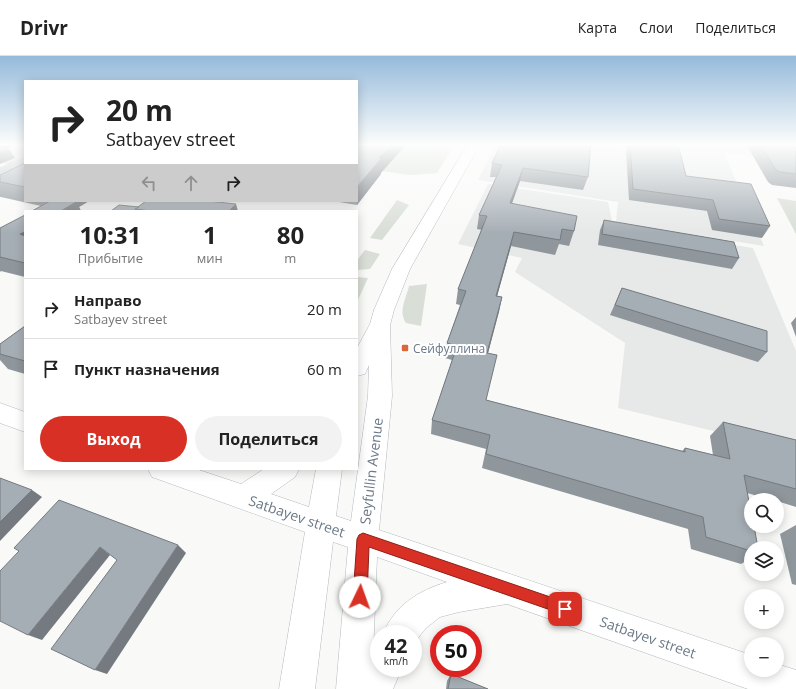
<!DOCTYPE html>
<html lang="ru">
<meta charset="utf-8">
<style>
:root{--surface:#fff;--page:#f2f2f2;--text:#222;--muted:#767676;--line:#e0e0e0;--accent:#d93025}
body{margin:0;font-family:"Open Sans",sans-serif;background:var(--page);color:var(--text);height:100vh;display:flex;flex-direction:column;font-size:15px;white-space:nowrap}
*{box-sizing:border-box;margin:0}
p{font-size:13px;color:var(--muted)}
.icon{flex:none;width:22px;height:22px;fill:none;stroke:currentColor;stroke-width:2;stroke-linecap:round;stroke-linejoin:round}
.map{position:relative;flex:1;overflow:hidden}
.drawer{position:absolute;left:24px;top:154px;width:334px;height:260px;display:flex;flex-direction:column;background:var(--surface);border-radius:0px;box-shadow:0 2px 10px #0003}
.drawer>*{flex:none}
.hud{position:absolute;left:24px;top:24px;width:334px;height:122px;border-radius:0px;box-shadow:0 2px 10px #0003;background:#fff;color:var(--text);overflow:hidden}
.fabs{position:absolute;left:744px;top:437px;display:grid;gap:8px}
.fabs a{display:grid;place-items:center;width:40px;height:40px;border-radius:50%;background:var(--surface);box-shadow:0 2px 10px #0003;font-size:20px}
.speed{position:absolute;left:370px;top:569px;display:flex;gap:8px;font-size:20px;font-weight:700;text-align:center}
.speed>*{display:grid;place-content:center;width:52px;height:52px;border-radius:50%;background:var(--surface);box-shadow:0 2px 10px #0003;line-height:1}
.speed small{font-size:10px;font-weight:400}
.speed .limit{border:6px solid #d22;background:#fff;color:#111}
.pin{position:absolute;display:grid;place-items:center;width:34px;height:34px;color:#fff;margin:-17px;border-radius:8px;box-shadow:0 2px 6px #0006}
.me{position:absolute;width:44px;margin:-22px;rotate:3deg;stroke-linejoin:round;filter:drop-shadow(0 0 3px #0008)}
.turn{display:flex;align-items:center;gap:14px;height:84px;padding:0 16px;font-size:18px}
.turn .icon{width:52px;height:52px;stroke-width:2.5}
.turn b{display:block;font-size:28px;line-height:34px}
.lanes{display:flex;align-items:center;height:38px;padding:0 16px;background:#0003;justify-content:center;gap:20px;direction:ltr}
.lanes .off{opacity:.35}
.eta{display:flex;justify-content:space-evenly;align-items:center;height:68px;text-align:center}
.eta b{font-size:24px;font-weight:700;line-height:28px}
.button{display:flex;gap:8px;margin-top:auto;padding:8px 16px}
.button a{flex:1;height:46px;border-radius:24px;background:var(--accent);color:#fff;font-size:16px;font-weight:700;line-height:46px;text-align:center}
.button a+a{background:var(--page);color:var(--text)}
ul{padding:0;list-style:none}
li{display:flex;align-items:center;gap:12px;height:60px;padding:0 16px;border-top:1px solid var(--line)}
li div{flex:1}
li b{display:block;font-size:15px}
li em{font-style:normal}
header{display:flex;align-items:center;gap:24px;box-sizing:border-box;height:56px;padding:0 20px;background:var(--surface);border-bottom:1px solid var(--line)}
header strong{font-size:19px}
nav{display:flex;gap:22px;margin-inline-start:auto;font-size:14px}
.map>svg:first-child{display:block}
</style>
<header>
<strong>Drivr</strong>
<nav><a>Карта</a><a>Слои</a><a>Поделиться</a></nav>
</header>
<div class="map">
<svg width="796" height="633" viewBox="0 0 796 633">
<rect width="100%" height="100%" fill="#f9faf8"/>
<g fill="#e7e9e9">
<polygon points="496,88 582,88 623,92 623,88 796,88 796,105 724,97 764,190 616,166 618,146 478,124"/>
<polygon points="488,128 608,146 613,169 753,192 796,295 796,395 618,352 625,287 515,216 522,202 458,188"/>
</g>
<g fill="#d9ded7">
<polygon points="16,88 25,88 25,102 10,109 3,107 14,102 0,95"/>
<polygon points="407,88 455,88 437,117 410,119 383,115"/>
<polygon points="777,142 796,145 796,178"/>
<polygon points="397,144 409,149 382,184 370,182"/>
<polygon points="365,194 380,198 370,213 357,214 358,203"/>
<polygon points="357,221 368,222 357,246"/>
<path d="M427 228 421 270 406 267C398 255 406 243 409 230Z"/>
</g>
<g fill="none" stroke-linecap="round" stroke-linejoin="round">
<g stroke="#b4b9be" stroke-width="1">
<g id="secondary">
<path d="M468 88H480L410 213 394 254 390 269 392 340 379 474 751 599V614H777V608L796 614V633H748L507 548 459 556 440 561 426 572 413 588V578H383C395 549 418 535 447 526L377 501 373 599 379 596V612H402L393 633H336L348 491 333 486 315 633H279L305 476 152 421 148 413H196L241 428 264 413H299L295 421 271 438 309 451 316 413H342L336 460 351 465 368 340 369 309 365 318 357 320V292L370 268 374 254 392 213Z"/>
<polygon points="0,347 25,356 25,376 0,367"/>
</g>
</g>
<polygon fill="#c1c5c9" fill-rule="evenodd" points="25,101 25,108 0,118 0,111"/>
<use href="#secondary" fill="#fff" fill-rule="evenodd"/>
</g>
<g fill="#8f969c">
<polygon points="628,88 679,88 678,89 686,120 770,170 762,182 712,174 707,155 629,144 626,95"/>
<polygon points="746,88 793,88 796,92 796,132 772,129 768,126"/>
<polygon points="25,107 25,145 89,145 79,151 81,155 32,155 41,150 1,141 0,141 0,119"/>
<polygon points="492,107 588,121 583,134 520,125 512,147 574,175 569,190 559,188 555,199 511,190 497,240 502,241 488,297 486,344 682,395 685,392 713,399 710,380 723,366 796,384 796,451 777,445 777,444 772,444 747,437 751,492 751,502 741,508 691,493 688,473 482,412 486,393 431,378 432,364 452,304 445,302 447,287 460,249 456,248 458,233 482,174 477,173 479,159 496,121 490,121"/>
<polygon points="381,117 381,118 357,149 333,145 357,145"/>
<polygon points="139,151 238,155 111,155"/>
<polygon points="25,159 25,221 1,215 0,216 0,172"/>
<polygon points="604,164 739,202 732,213 598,189 600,174"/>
<polygon points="622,232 767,296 758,306 610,259"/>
<polygon points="796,261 796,281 791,267"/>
<polygon points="25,270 25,318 8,313 0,304 0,288"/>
<polygon points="796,469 796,529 792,528 780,478"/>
<polygon points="451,618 488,633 446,633 447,625"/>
</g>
<g fill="#747a7f">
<polygon points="0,88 16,88 0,95"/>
<polygon points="393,88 407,88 381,117 381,118 357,149 357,131 379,102"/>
<polygon points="9,93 15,102 0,108 0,97"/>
<polygon points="523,112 520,125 507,161 510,147"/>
<polygon points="64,145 89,145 79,151 81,155 61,155"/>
<polygon points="236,148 238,155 229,155"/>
<polygon points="25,176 25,185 20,178"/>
<polygon points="514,176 511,190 493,255 496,240"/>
<polygon points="502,241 499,256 484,312 487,297"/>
<polygon points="32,434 42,441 0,485 0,466"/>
<polygon points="178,489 186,497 107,618 95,614"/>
<polygon points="100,491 110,499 42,584 28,579"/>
</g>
<g fill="#a6aeb5" stroke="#747a7f">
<polygon points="357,88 393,88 379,102 381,103 357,131"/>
<polygon points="501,88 591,88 588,121 523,112 510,147 577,160 574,175 562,173 560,184 514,176 496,240 502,241 487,297 497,299 486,344 685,396 685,392 730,403 723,366 796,384 796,433 744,419 751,456 751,470 754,470 758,492 751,492 751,495 706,481 703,461 486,398 490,379 432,364 457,290 447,287 466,235 458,233 487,160 479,159 502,109 492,107"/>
<polygon points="630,88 678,88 686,120 751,128 770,170 719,163 713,144 633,133"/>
<polygon points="760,88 793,88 796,92 796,118 780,116 776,114"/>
<polygon points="0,91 9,93 0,97"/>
<polygon points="25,107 25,131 0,126 0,119"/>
<polygon points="50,145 72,145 76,146 61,155 32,155"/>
<polygon points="146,145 208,145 236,148 229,155 150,155 135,153"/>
<polygon points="119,149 139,151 135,153 136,155 111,155"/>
<polygon points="25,159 25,176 20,178 25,180 25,207 0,201 0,172"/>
<polygon points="604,164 734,186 739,202 602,178"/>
<polygon points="622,232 767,275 767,296 615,249"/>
<polygon points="25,270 25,305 0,298 0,288"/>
<polygon points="0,422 32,434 0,466"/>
<polygon points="59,444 178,489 95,614 51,593 117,504 100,491 28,579 0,565 0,515 19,495 14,492"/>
<polygon points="451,618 488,633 448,633"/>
</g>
<linearGradient id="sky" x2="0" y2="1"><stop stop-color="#95badb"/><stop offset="0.5" stop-color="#fcfdfc"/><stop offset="1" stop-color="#fcfdfc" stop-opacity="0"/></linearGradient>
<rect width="796" height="177" fill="url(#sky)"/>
<polygon fill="#d93025" stroke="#8d1f18" points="363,477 565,546 570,548 572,553 570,557 565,559 369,491 367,541 365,546 360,548 355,546 353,541 357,483 359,479"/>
<rect fill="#d96938" stroke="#fff" stroke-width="1.5" x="401" y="288" width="8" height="8" rx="2"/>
<g text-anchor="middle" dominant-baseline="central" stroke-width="4" stroke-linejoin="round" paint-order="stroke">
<g font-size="12" fill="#6b7887" stroke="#fff" text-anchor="start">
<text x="413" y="292">Сейфуллина</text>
</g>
<g font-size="14" fill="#6b7887" stroke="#fff">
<text transform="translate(371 415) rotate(-83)">Seyfullin Avenue</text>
<text transform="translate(297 460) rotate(19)">Satbayev street</text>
<text transform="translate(648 581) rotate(19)">Satbayev street</text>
</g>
</g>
</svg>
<div class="fabs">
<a><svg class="icon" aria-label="search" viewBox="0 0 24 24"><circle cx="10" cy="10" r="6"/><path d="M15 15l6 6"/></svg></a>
<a><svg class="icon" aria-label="layers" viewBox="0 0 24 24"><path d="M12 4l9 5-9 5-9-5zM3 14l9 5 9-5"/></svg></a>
<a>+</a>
<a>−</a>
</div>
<div class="speed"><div>42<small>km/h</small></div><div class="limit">50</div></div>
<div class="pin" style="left:565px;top:553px;background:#d93025"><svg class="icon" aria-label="arrive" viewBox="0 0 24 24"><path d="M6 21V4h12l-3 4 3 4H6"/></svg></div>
<svg class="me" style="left:360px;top:541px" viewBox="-20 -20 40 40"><circle r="19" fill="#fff"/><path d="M0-13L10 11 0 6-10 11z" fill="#d93025"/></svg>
<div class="hud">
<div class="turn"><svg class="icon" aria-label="right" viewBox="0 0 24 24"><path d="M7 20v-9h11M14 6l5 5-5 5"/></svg><div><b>20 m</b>Satbayev street</div></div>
<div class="lanes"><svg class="icon off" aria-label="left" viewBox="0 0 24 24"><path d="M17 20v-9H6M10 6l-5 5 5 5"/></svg><svg class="icon off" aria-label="ahead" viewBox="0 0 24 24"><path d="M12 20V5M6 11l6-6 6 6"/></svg><svg class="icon" aria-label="right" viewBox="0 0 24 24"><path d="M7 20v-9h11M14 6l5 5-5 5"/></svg></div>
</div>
<section class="drawer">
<div class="eta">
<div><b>10:31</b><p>Прибытие</p></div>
<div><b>1</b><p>мин</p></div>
<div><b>80</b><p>m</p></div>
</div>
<ul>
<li><svg class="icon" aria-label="right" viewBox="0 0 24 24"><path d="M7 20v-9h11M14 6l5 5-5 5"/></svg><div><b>Направо</b><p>Satbayev street</p></div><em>20 m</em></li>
<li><svg class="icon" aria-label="arrive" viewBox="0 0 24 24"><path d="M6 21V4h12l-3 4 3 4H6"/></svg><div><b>Пункт назначения</b></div><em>60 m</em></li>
</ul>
<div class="button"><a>Выход</a><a>Поделиться</a></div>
</section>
</div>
